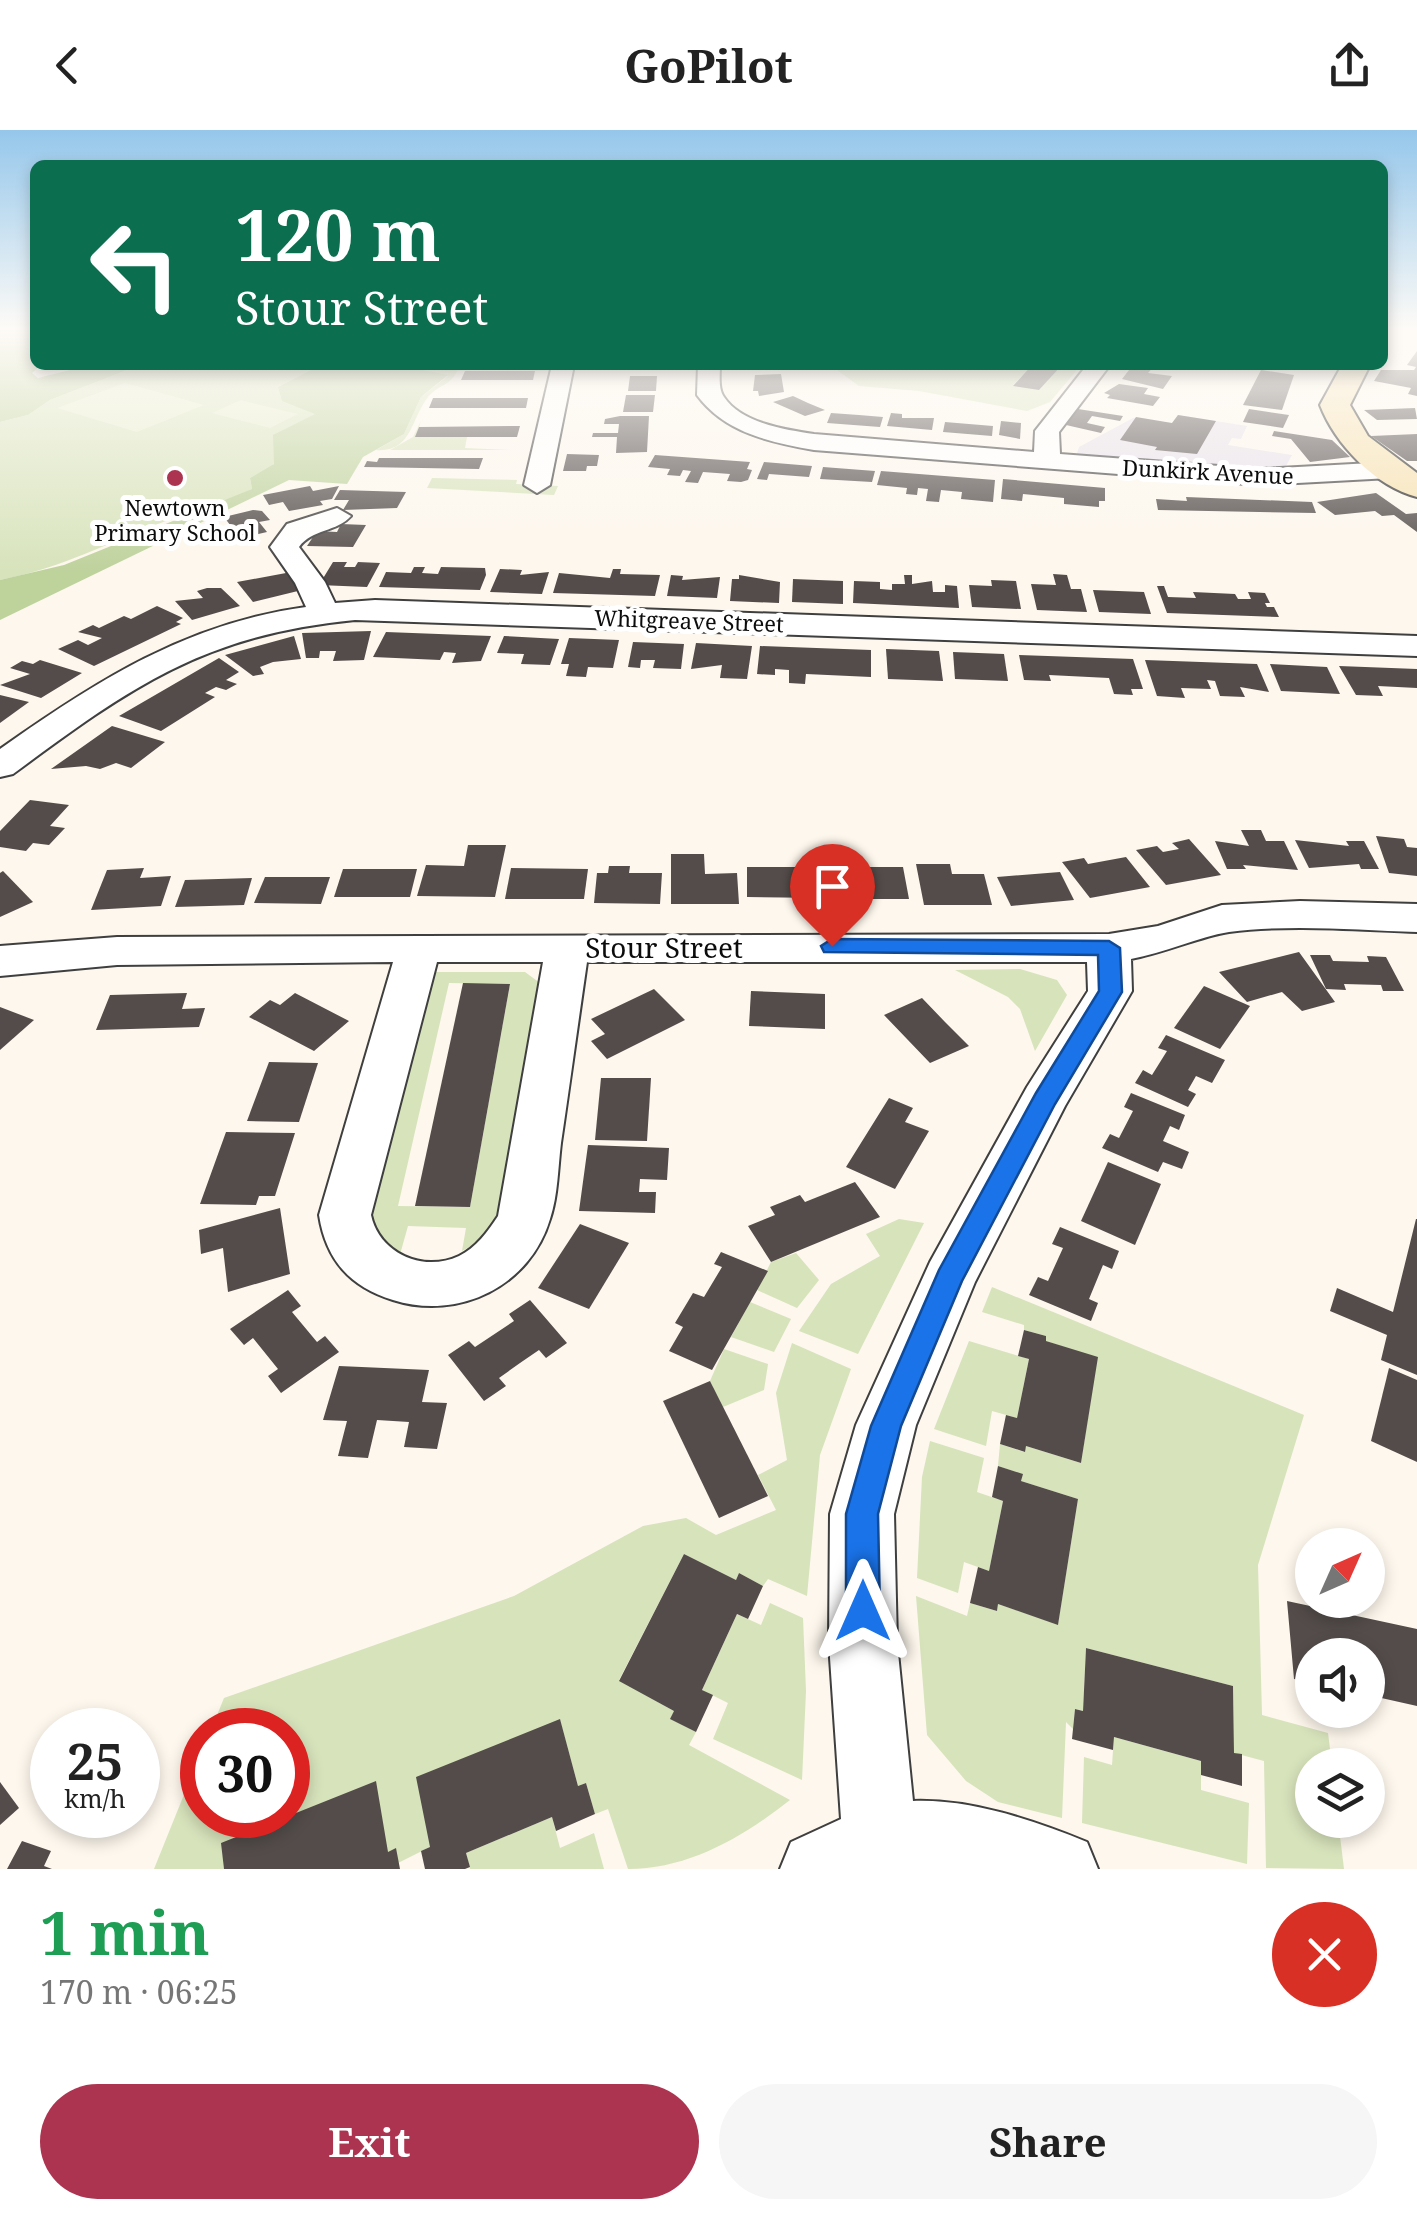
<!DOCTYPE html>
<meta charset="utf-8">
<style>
:root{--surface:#fff;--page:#f6f6f6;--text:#222;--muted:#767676;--accent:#ac3450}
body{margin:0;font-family:"Noto Serif",serif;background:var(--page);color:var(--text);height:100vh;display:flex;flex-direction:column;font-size:38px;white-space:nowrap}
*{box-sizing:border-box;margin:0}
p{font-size:32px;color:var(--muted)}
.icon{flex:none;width:55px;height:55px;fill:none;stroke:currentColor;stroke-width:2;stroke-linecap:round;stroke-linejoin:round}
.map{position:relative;height:1739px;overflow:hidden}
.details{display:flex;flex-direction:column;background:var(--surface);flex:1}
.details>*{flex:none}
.guide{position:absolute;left:30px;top:30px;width:1358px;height:210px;border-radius:15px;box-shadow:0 5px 15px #0003;background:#0b6e4f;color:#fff;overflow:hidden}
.needle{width:65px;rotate:45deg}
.fabs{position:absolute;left:1295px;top:1398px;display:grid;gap:20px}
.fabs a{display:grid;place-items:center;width:90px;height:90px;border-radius:50%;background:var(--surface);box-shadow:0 5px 15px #0003;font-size:50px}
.speed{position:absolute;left:30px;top:1578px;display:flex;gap:20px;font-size:50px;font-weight:700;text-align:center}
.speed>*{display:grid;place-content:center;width:130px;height:130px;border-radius:50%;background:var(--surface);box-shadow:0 5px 15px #0003;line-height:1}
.speed small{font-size:25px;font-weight:400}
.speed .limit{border:15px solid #d22;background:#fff;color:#111}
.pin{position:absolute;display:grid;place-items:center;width:85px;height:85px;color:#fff;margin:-102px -42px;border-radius:50% 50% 50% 0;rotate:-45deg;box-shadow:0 0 10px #0007}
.pin .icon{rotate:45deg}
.me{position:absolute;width:110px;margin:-55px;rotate:0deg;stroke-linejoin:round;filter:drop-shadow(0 0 8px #0008)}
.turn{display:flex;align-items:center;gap:35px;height:210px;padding:0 40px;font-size:45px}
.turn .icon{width:130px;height:130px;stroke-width:2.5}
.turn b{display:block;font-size:70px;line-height:85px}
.round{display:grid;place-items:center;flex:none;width:105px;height:105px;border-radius:52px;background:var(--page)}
.headline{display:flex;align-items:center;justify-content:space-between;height:170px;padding:0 40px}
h1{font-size:60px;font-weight:700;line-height:75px;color:#1e9e55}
.primary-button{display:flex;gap:20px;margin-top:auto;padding:20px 40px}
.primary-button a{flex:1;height:115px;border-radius:60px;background:var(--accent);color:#fff;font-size:40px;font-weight:700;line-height:115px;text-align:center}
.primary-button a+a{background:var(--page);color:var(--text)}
header{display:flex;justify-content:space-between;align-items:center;height:130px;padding:0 40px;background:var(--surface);font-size:45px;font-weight:700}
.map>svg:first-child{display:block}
</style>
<header><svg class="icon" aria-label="back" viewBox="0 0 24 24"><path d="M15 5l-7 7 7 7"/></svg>GoPilot<svg class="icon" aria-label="share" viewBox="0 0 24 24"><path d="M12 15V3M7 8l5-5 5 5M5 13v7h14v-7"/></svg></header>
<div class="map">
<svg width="1417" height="1739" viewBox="0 0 1417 1739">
<rect width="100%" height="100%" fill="#fdf7ed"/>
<polygon fill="#e7e1ea" points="1178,285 1247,296 1241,309 1232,308 1228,315 1292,325 1286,336 1297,347 1074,333 1079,317 1133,288 1172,293"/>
<g fill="#d7e3bb" fill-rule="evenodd">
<path d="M140 235H320L278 257 317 283 271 337 250 348 252 359C226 373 198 379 171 389 111 411 63 438 0 450V292L28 285 50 270Z"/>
<path d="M398 235H460C451 258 441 252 428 267 411 288 412 323 376 320L404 304 421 267 448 246Z"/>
<polygon points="830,235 1032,235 1013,255 1039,260 1062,235 1081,235 1050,272 1027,281 919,261 859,256"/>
<polygon points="421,291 416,306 467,307 465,318 511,320 390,320 413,307"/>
<polygon points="432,348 517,350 516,354 558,356 554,365 427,358"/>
<polygon points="1020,839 1057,850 1067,865 1035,921 1020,879 1008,867 955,840"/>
<path d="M436 842H525L540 853 501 1083 478 1112 462 1121 466 1098 408 1096 397 1135 363 1081 425 849ZM449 853 510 854 470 1077 398 1076Z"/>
<polygon points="899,1089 924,1093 858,1224 799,1201 831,1154 880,1126 866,1104"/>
<polygon points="796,1123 819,1150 797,1178 757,1160 771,1132"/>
<polygon points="992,1157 1304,1285 1258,1435 1262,1585 1328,1603 1332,1635 1312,1635 1312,1690 1338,1690 1344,1739 1266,1738 1264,1631 1234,1623 1233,1556 1086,1518 1083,1581 1075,1579 1073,1599 1066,1592 1062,1688 998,1672 966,1651 927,1605 916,1466 967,1486 970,1473 997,1481 998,1474 1058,1494 1078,1369 1021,1351 1022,1344 998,1336 1000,1314 1024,1322 1026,1316 1081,1333 1097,1228 1046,1211 1046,1206 1024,1200 1024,1195 982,1182"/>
<polygon points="750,1172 791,1189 774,1222 731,1207"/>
<polygon points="969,1211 1029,1229 1017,1288 992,1281 986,1316 934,1299"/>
<path d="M792 1213 851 1239 820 1325 807 1466 768 1449 763 1456 739 1443 736 1450 684 1424 619 1550 674 1581 671 1589 696 1602 689 1615 790 1670C743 1707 689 1739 628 1739L608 1679 595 1684 586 1653 578 1656 560 1590 430 1717 398 1733 388 1722 222 1713 224 1739H154L202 1620V1685H288V1600H211L224 1568 514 1466 643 1396 686 1388 716 1405 776 1380 758 1345 787 1330 776 1263Z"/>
<polygon points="724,1219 768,1234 764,1260 723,1277 710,1251"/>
<polygon points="930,1311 984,1328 977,1362 1003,1371 989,1441 964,1432 958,1463 917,1448 922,1347"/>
<polygon points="770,1473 803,1488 806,1561 802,1650 713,1609 728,1573 702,1560 737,1484 761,1495"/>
<polygon points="1114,1607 1201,1631 1201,1660 1249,1673 1247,1734 1082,1693 1084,1627 1112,1635"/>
<polygon points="552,1687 560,1718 594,1703 604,1739 470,1739 466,1723"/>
</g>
<g fill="#bed29c">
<polygon points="0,200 35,200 35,235 41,235 32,243 38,248 90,235 140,235 50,270 28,285 0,292"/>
<polygon points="320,235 398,235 448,245 421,267 404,304 363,327 347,354 289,350 0,490 0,450 64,435 252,359 250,348 274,334 273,305 315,284 282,271 278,257"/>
</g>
<g fill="#e6eccc">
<polygon points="125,253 204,275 137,302 57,278"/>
<polygon points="241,270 248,272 298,284 270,298 212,283"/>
</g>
<g fill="#534c4a">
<polygon points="1417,221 1417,266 1408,264 1411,258 1374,251 1381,240 1414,240 1416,237 1407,235"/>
<polygon points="1032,235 1062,235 1039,260 1013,256"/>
<polygon points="1133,235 1155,235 1148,243 1172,246 1163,259 1122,249"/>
<polygon points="1261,240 1294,245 1282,280 1243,275"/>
<polygon points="465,241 535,241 533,250 461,250"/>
<polygon points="781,244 784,262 759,266 758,261 753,261 755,245"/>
<polygon points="630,246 657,246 656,261 628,261"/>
<polygon points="1119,254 1148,258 1144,264 1160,267 1153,276 1107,268 1110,265 1104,263"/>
<polygon points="626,265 655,265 653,282 623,282"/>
<polygon points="793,266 808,273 825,280 805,286 773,272"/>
<polygon points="433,268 528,268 526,278 429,278"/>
<polygon points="1415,278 1417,289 1377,290 1364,280"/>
<polygon points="1078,279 1123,286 1120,291 1092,286 1087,293 1105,297 1101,303 1066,295"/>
<polygon points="1249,279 1289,285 1283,298 1243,292"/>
<polygon points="831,283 859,285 883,287 880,297 827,293"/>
<polygon points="891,283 902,284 902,288 934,288 932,300 887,296"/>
<polygon points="1178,285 1216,291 1197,324 1155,320 1157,317 1120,310 1136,287 1172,293"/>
<polygon points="620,286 649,286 647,322 616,323 617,307 592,307 593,303 618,303 619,294 604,294 605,289"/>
<polygon points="1001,291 1021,293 1020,309 999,305"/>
<polygon points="945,292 993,296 992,306 943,302"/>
<polygon points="520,296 517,307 415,307 419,297"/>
<polygon points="1274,301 1332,310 1350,327 1310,332 1291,309 1272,306"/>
<polygon points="1417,304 1417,331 1407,331 1371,306"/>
<polygon points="567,324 599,325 597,336 587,336 586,341 563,341"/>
<polygon points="655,325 750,332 747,339 752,340 748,350 741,352 727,351 730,344 703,342 698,353 685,352 691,341 683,340 680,346 667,345 670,339 648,337"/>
<polygon points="379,328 483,328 479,339 364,337 367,331 377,332"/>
<polygon points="764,332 812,336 809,347 769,344 767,350 757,349"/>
<polygon points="823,337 875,341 872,352 820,349"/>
<polygon points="881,341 995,350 993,372 961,369 962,362 941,360 939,372 926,371 928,359 918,358 917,365 906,364 907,358 877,355"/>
<polygon points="1003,349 1105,358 1105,371 1099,371 1099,377 1064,374 1064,368 1023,364 1022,371 1001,369"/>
<polygon points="310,356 313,361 339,356 332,369 320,371 323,375 289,381 283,372 269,375 263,365"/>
<polygon points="340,360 406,362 397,378 343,380 349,370 334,370"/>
<polygon points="1376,363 1406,384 1417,383 1417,402 1394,385 1382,386 1375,381 1335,385 1317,372"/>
<polygon points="1186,367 1312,372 1316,383 1158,380 1156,369 1187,371"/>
<polygon points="253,380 262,381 270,390 259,392 267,402 240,408 224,387"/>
<polygon points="341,394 366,395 353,417 307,416 317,401 337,402"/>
<polygon points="333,432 347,432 344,437 355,437 358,432 380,433 367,457 319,455"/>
<polygon points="414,437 425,437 422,443 438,444 441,437 485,438 486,445 480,460 379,457 386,442 411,443"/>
<polygon points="500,439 522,440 520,445 549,442 542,464 490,462"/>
<polygon points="613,439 621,439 620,444 660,445 655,466 553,463 559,443 610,448"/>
<polygon points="286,443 302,460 253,472 237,452"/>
<polygon points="1053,444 1067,445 1071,459 1081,459 1087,482 1037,480 1031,454 1056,455"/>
<polygon points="671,445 683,446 682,450 720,447 717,468 667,466"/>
<polygon points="739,445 780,452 779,473 730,471 732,449 739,449"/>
<polygon points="904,445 912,445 912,454 932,451 933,462 945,462 945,455 957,456 959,478 853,473 854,451 880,452 880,459 892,460 892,454 905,454"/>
<polygon points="793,449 843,451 843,474 792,472"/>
<polygon points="991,450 1016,451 1021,479 972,477 969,455 992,456"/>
<polygon points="1157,456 1164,456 1168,467 1196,468 1193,462 1235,464 1238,469 1251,469 1248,462 1265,463 1270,473 1265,473 1267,477 1274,477 1279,487 1167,483"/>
<polygon points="207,458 221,458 240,476 192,490 175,471 203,468 197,461"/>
<polygon points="1093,460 1144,462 1151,484 1099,482"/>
<polygon points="157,476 183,488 176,492 181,494 94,536 58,519 78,510 88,515 102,508 78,502 93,495 99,498 124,486 131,489"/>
<polygon points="371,501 364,530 333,531 336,521 320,521 319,528 306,528 302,503"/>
<polygon points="386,502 491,506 481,531 452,533 456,523 444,522 440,530 373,527"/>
<polygon points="294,506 301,529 273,532 260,537 264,544 253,546 225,525"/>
<polygon points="504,506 559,509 550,535 521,534 524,524 497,523"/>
<polygon points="569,508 619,510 613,538 588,537 586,547 566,546 569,534 561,534"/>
<polygon points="633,512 684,514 681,539 653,538 655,530 641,530 640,538 628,537"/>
<polygon points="696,513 752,516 747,549 720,548 722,535 691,539"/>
<polygon points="760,516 871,520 871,547 806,544 805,554 789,553 789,540 775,539 775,545 757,544"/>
<polygon points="886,519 939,521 943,551 888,549"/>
<polygon points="953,522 1004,524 1008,551 955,549"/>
<polygon points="1019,525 1133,529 1143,559 1131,559 1133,565 1114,564 1109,548 1049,545 1051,551 1024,550"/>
<polygon points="219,528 239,542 226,550 237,554 226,560 216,557 205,563 215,567 161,601 119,586"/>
<polygon points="40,530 82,543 41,568 0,555 30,544 10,538 22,531 33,534"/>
<polygon points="1145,530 1257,534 1269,562 1240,557 1245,567 1220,566 1215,551 1207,550 1211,559 1181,558 1185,568 1157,566"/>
<polygon points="1270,534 1327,537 1340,564 1281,561"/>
<polygon points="1339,536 1417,539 1417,558 1378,556 1383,566 1356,565"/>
<polygon points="0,565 29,572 0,593"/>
<polygon points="112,596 165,612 131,638 116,633 100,639 86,636 51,639"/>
<polygon points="30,670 69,675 50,696 65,698 49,715 33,713 26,721 0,717 0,701"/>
<polygon points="1241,700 1261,700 1266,711 1284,711 1298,740 1243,735 1246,739 1227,739 1215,711 1249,716"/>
<polygon points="1376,706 1404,709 1407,717 1417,718 1417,746 1389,743"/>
<polygon points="1189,709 1221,745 1166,755 1136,720 1157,716 1163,722 1179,719 1172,713"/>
<polygon points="1295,710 1349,716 1346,711 1364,711 1379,739 1361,739 1359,734 1309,738"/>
<polygon points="468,715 506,715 495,767 417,766 426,735 464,736"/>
<polygon points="671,724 704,724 705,744 737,743 739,774 671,774"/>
<polygon points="1126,727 1150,757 1090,768 1062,732 1084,728 1088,734"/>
<polygon points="916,734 950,734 952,744 984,744 992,775 924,775"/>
<polygon points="609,736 630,736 629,743 662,743 660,774 594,773 597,743 608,743"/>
<polygon points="747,737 822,737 825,768 747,767"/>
<polygon points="830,737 903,737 909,769 833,769"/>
<polygon points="144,738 140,748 171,746 161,776 91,780 107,740"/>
<polygon points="511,738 588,739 584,769 505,769"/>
<polygon points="343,739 417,739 410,767 334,767"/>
<polygon points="3,741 33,772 0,787 0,743"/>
<polygon points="1060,742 1074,770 1011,776 997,747"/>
<polygon points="265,747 330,747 321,774 254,773"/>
<polygon points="252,748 244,775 175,777 185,750"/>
<polygon points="1299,822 1335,872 1302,881 1282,862 1247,872 1219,842"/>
<polygon points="1310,825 1330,825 1333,831 1369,832 1367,826 1386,827 1404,861 1383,861 1381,855 1344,854 1346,860 1326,859"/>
<polygon points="463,853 510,854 470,1077 415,1076"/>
<polygon points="1204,856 1250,876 1220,919 1174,898"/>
<polygon points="654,859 685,890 607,929 591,911 605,904 591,889"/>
<polygon points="751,861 825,864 825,899 749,896"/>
<polygon points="187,863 182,879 205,878 199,897 96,900 110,865"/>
<polygon points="295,863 349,891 314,921 249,887 270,870 280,875"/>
<polygon points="922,868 945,892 969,916 930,933 884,885"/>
<polygon points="0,877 34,890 0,920"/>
<polygon points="1166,905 1225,930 1212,953 1196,946 1188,960 1196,964 1188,977 1135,953 1143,940 1152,945 1167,921 1158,918"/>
<polygon points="269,932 318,933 299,992 247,991"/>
<polygon points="601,948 651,948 647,1011 595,1010"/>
<polygon points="1131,963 1185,985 1179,1000 1170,996 1163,1011 1189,1022 1182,1039 1163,1032 1158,1042 1102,1018 1110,1004 1119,1008 1133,981 1124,977"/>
<polygon points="889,968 913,978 905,992 929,1001 895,1059 846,1037"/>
<polygon points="226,1002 295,1003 275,1066 259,1066 256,1075 200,1074"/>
<polygon points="588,1015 669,1018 667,1050 640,1049 639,1062 656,1062 655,1083 579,1081"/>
<polygon points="1108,1032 1161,1054 1135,1115 1081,1091"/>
<polygon points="855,1052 880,1087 771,1132 748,1096 775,1085 770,1077 800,1065 805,1072"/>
<polygon points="280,1078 290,1144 228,1162 223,1118 201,1124 199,1100"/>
<polygon points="1416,1089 1417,1089 1417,1245 1381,1230 1387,1205 1330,1181 1337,1158 1393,1182"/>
<polygon points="580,1094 629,1113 589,1179 538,1158"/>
<polygon points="1060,1097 1119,1121 1112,1139 1103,1135 1089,1169 1098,1173 1091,1191 1029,1165 1038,1147 1048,1151 1063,1118 1052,1114"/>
<polygon points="721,1122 768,1141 712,1240 669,1221 683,1197 675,1193 693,1163 704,1167 722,1137 714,1134"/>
<polygon points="288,1160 301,1176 292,1182 317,1212 325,1206 339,1222 281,1263 268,1246 278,1239 253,1208 244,1215 230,1199"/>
<polygon points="530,1170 567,1213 546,1228 539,1220 520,1233 499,1248 506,1256 484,1271 448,1225 469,1211 475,1217 514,1191 509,1184"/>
<polygon points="1024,1200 1046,1206 1046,1211 1098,1227 1081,1333 1026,1316 1025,1322 1000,1314 1006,1285 1017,1288 1029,1229 1018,1226"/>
<polygon points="339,1236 429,1240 422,1272 447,1273 437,1319 404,1317 409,1292 377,1290 368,1328 338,1326 347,1291 323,1290"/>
<polygon points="1389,1238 1417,1250 1417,1332 1371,1311"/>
<polygon points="710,1251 768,1366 719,1388 663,1271"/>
<polygon points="998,1336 1023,1344 1021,1351 1078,1369 1058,1495 998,1474 997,1481 970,1473 978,1437 989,1441 1003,1371 992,1367"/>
<polygon points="684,1424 736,1450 739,1443 763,1456 748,1489 737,1484 702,1560 713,1565 696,1602 670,1589 674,1581 619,1551"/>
<polygon points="1287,1471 1417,1499 1417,1576 1368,1565 1368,1525 1312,1525 1312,1553 1294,1549"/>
<polygon points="1086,1518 1233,1556 1234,1623 1242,1624 1242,1656 1201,1645 1201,1631 1114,1607 1113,1620 1072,1609 1075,1579 1083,1581"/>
<polygon points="560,1589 578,1656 586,1653 595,1684 556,1701 552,1687 466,1723 470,1737 465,1739 425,1739 421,1721 430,1717 416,1647"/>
<polygon points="376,1651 388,1722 396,1718 400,1739 224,1739 221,1713"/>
<polygon points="0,1652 19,1678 0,1695"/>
<polygon points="22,1711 51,1721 44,1736 52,1739 7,1739"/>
</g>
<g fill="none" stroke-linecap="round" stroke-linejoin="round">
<g stroke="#3f3f3f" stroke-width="4">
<g id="street">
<polygon points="552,235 574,235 550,355 537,363 524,355"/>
<path d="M698 235H720C720 245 718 259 724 267 741 293 786 300 814 304L1034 322 1035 301 1087 235H1110L1059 302 1060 324 1259 339 1390 332 1403 340 1390 348 1259 355 814 320C770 312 725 303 697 265Z"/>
<path d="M337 378 351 386C337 402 312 399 299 417L325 452 335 473 375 470 1417 506V526L355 490C203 505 132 556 13 644L0 647V619C96 551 187 493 306 477L295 453 270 417 287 394Z"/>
<path d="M1300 771 1417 774V802C1355 800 1291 794 1229 802 1198 807 1164 823 1131 829L1132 861 1065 976 975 1152 916 1295 894 1384 897 1513 913 1671C971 1669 1033 1690 1087 1712L1098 1739H780L791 1712 841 1689 829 1513 830 1384 856 1295 930 1132 1027 957 1088 861 1087 832H587C578 893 570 953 561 1013 558 1037 558 1065 550 1089 530 1156 459 1191 393 1170 350 1157 326 1130 319 1085L393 832 117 835 0 846V816L117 807 1109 804 1158 796 1222 775ZM437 832H543L498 1086C488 1101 476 1118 459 1126 423 1143 379 1123 371 1085Z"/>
</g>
</g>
<g stroke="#2e2e2e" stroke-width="4">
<path id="secondary" d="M1342 235H1370L1350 275 1368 306 1417 343V367C1375 356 1335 314 1320 275Z"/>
</g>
<use href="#street" fill="#fff" fill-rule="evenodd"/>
<use href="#secondary" fill="#f6e1b0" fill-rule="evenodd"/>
</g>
<linearGradient id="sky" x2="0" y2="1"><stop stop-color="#95c7eb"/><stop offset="0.45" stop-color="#fefbf7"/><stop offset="1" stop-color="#fefbf7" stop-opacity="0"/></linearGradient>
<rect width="1417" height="443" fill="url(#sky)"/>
<polygon fill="#1a73e8" stroke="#114b97" stroke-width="2.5" points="832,809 1109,811 1120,818 1122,862 1055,974 962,1151 901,1296 878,1384 880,1481 875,1493 863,1498 851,1493 846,1481 846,1384 871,1296 939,1140 1036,963 1099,861 1098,825 824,822 821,816"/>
<circle fill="#ac3450" stroke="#fff" stroke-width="4" cx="175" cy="348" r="10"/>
<g text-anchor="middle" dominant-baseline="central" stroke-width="10" stroke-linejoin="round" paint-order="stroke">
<g font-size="22" fill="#0c0c0c" stroke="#fff">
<text transform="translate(1208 341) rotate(3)">Dunkirk Avenue</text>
<text transform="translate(689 490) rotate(2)">Whitgreave Street</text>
</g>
<g font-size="22" fill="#0c0c0c" stroke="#fff">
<text x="175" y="377">Newtown<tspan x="175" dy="25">Primary School</tspan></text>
</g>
<g font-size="28" fill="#0c0c0c" stroke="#fff">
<text x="664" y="817">Stour Street</text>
</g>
</g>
</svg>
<div class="fabs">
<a><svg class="needle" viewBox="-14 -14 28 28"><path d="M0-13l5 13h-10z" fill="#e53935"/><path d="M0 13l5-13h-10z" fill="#767676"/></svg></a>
<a><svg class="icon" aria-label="sound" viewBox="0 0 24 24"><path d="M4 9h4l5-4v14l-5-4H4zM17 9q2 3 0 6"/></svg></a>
<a><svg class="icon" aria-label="layers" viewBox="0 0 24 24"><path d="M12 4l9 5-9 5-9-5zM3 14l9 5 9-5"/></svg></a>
</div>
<div class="speed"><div>25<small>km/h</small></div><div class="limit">30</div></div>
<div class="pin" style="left:832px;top:816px;background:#d93025"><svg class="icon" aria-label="arrive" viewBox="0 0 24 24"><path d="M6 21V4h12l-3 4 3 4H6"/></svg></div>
<svg class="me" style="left:863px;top:1481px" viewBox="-20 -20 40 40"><path d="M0-17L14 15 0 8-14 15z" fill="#1a73e8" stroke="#fff" stroke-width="4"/></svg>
<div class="guide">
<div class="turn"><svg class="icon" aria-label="left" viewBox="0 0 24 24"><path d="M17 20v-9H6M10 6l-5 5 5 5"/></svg><div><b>120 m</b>Stour Street</div></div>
</div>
</div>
<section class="details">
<div class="headline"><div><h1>1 min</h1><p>170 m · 06:25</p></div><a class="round" style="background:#d93025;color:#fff"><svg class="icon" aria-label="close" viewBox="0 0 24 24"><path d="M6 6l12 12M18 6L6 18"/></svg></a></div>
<div class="primary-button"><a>Exit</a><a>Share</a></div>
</section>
